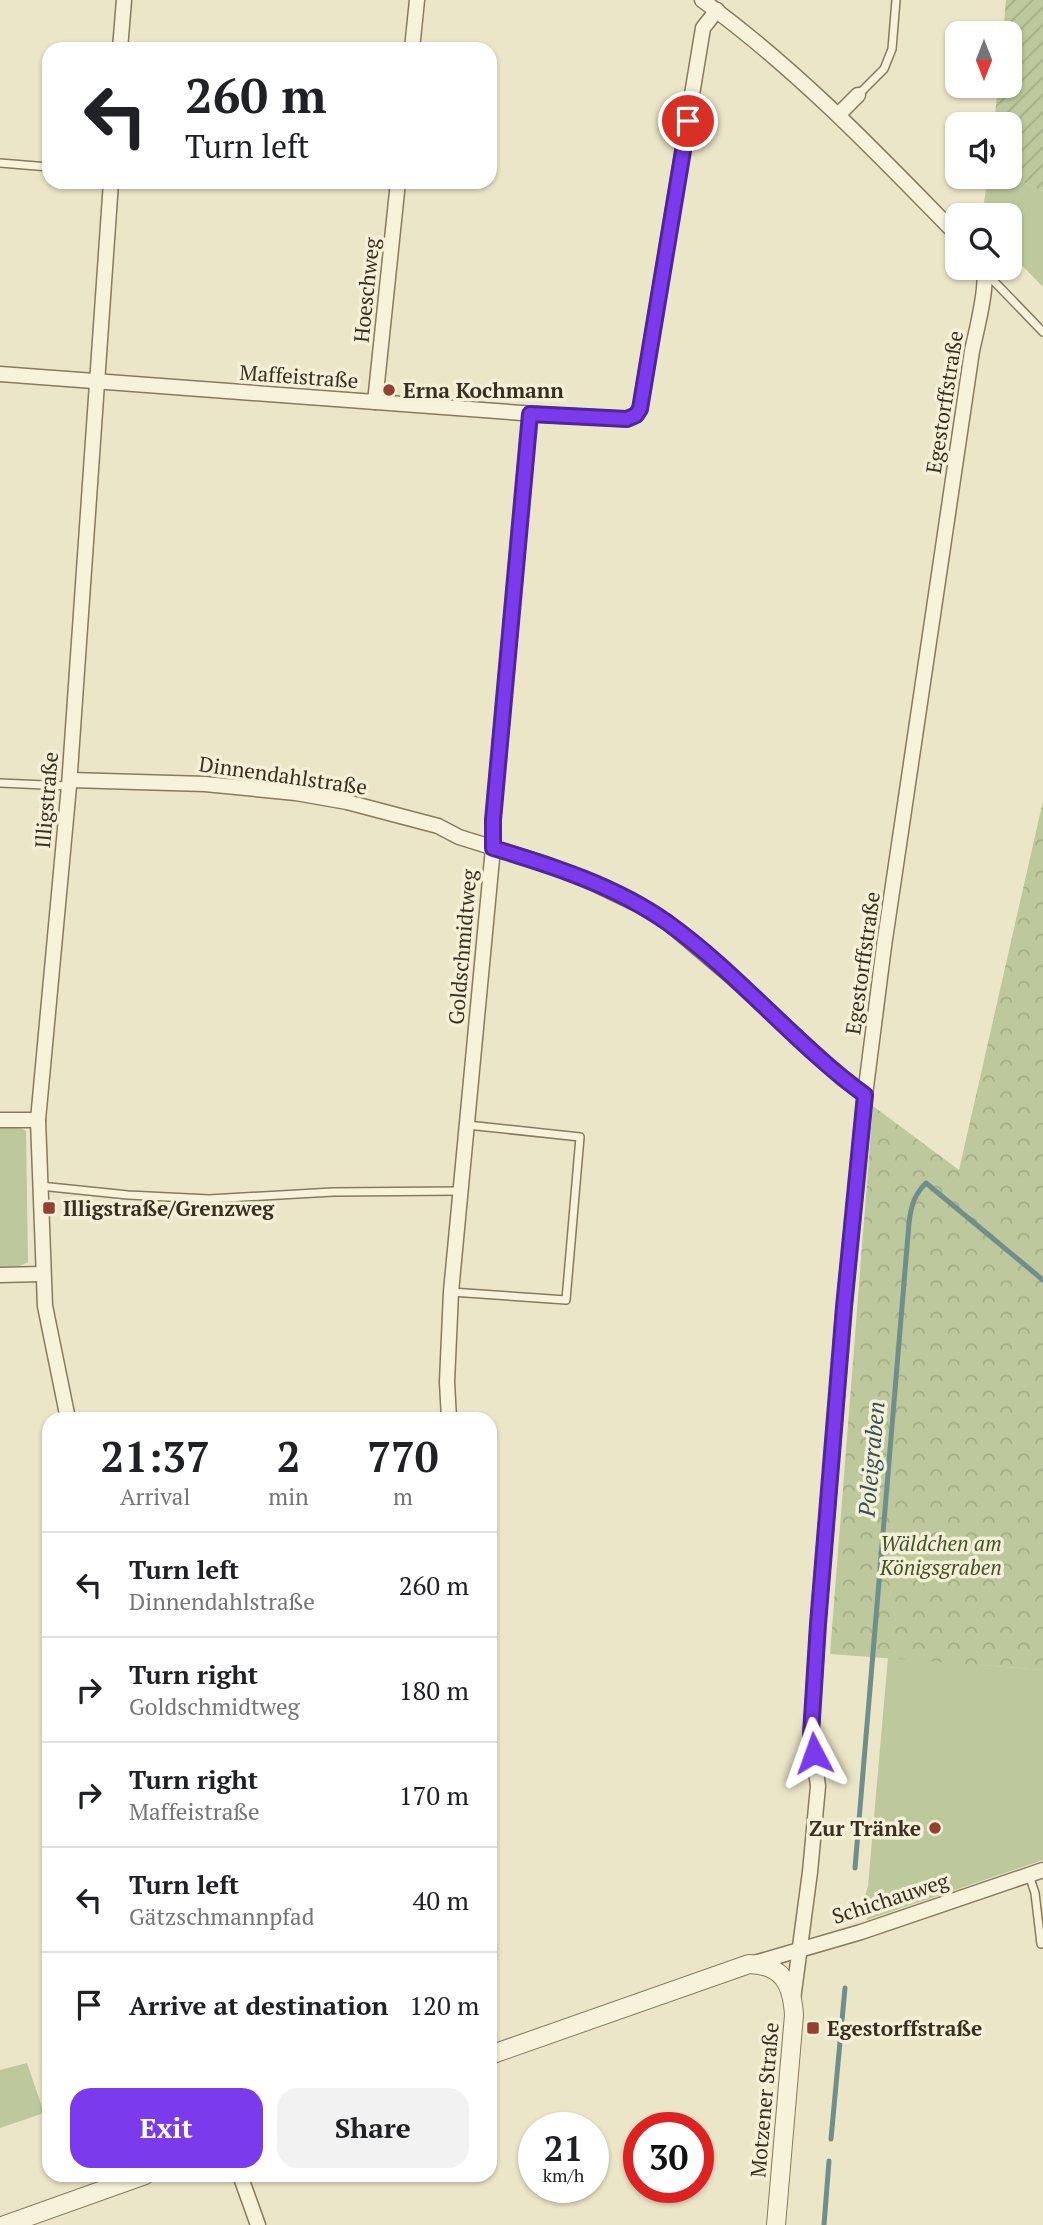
<!DOCTYPE html>
<meta charset="utf-8">
<style>
:root{--surface:#fff;--page:#f2f2f2;--text:#202124;--muted:#757577;--line:#e0e0e0;--accent:#7c3aed}
body{margin:0;font-family:"PT Serif",serif;background:var(--page);color:var(--text);height:100vh;display:flex;flex-direction:column;font-size:26px;white-space:nowrap}
*{box-sizing:border-box;margin:0}
p{font-size:23px;color:var(--muted)}
.icon{flex:none;width:38px;height:38px;fill:none;stroke:currentColor;stroke-width:2;stroke-linecap:round;stroke-linejoin:round}
.map{position:relative;flex:1;overflow:hidden}
.drawer{position:absolute;left:42px;top:1412px;width:455px;height:770px;display:flex;flex-direction:column;background:var(--surface);border-radius:21px;box-shadow:0 2px 5px #0004}
.drawer>*{flex:none}
.banner{position:absolute;left:42px;top:42px;width:455px;height:147px;border-radius:21px;box-shadow:0 2px 5px #0004;background:#fff;color:var(--text);overflow:hidden}
.needle{width:46px;rotate:180deg}
.tools{position:absolute;left:945px;top:21px;display:grid;gap:14px}
.tools a{display:grid;place-items:center;width:77px;height:77px;border-radius:14px;background:var(--surface);box-shadow:0 2px 5px #0004;font-size:35px}
.speed{position:absolute;left:518px;top:2112px;display:flex;gap:14px;font-size:35px;font-weight:700;text-align:center}
.speed>*{display:grid;place-content:center;width:91px;height:91px;border-radius:50%;background:var(--surface);box-shadow:0 2px 5px #0004;line-height:1}
.speed small{font-size:18px;font-weight:400}
.speed .limit{border:10px solid #d22;background:#fff;color:#111}
.pin{position:absolute;display:grid;place-items:center;width:60px;height:60px;color:#fff;margin:-30px;border:4px solid #fff;border-radius:50%;box-shadow:0 2px 7px #0007}
.me{position:absolute;width:77px;margin:-38px;rotate:356deg;stroke-linejoin:round;filter:drop-shadow(0 0 5px #0008)}
.turn{display:flex;align-items:center;gap:24px;height:147px;padding:0 28px;font-size:32px}
.turn .icon{width:91px;height:91px;stroke-width:2.5}
.turn b{display:block;font-size:49px;line-height:60px}
.eta{display:flex;justify-content:space-evenly;align-items:center;height:119px;text-align:center}
.eta b{font-size:42px;font-weight:700;line-height:49px}
.cta{display:flex;gap:14px;margin-top:auto;padding:14px 28px}
.cta a{flex:1;height:80px;border-radius:21px;background:var(--accent);color:#fff;font-size:28px;font-weight:700;line-height:80px;text-align:center}
.cta a+a{background:var(--page);color:var(--text)}
ul{padding:0;list-style:none}
li{display:flex;align-items:center;gap:21px;height:105px;padding:0 28px;border-top:2px solid var(--line)}
li div{flex:1}
li b{display:block;font-size:26px}
li em{font-style:normal}
.map>svg:first-child{display:block}
</style>
<div class="map">
<svg width="1043" height="2225" viewBox="0 0 1043 2225">
<defs>
<pattern id="forest-crowns" width="20" height="18" patternUnits="userSpaceOnUse" patternTransform="scale(1.75)"><rect width="20" height="18" fill="#bdc99c"/><path d="M2 6a3 3 0 1 1 6 0M12 15a3 3 0 1 1 6 0" fill="none" stroke="#a3ad86"/></pattern>
<pattern id="garden-furrows" width="10" height="10" patternUnits="userSpaceOnUse" patternTransform="scale(1.75)"><rect width="10" height="10" fill="#bdc99c"/><path d="M-1 1l2-2M0 10L10 0M9 11l2-2" fill="none" stroke="#a3ad86"/></pattern>
</defs>
<rect width="100%" height="100%" fill="#ece6c8"/>
<g fill="#bdc99c">
<polygon points="1010,176 1043,191 1043,287 1010,253 1010,215 982,215 988,177"/>
<polygon points="0,1127 18,1127 26,1131 28,1262 20,1266 0,1267"/>
<polygon points="888,1657 1043,1670 1043,1860 867,1920 862,1905 868,1886"/>
<polygon points="27,2063 44,2113 0,2128 0,2070"/>
</g>
<polygon fill="url(#forest-crowns)" points="1043,801 1043,1670 830,1654 873,1106 959,1170"/>
<polygon fill="url(#garden-furrows)" points="1006,0 1043,0 1043,191 1010,176 1010,124 994,124 998,86 1010,86 1010,33 1003,33"/>
<g fill="none" stroke-linecap="round" stroke-linejoin="round">
<g stroke="#708e8b" stroke-width="5">
<path d="M855 1868 909 1223C911 1206 914 1195 926 1183L1043 1280"/>
<polyline points="831,2139 845,1988"/>
<polyline points="824,2225 829,2161"/>
</g>
<g stroke="#877a5e" stroke-width="10">
<g id="service">
<polyline points="858,95 884,69 892,49 896,0"/>
<polyline points="0,163 49,167"/>
<polyline points="985,272 1043,332"/>
<polyline points="0,783 68,786"/>
<polyline points="40,1186 128,1195 209,1199 333,1192 460,1191"/>
<polyline points="451,1292 566,1300 580,1137 467,1125"/>
<polyline points="1029,1875 1035,1893 1041,1944"/>
</g>
</g>
<g stroke="#877a5e" stroke-width="17">
<g id="minor">
<path d="M702 0C798 70 875 151 957 235"/>
<polyline points="120,49 124,0"/>
<polyline points="412,49 417,0"/>
<polyline points="839,114 858,95"/>
<polyline points="0,374 549,415 627,419 636,415 640,409 703,28 717,10"/>
<polyline points="375,402 398,182"/>
<polyline points="70,780 205,784 296,793 347,802 438,826 459,837 546,864 595,884 639,905 667,922 733,978 843,1079 865,1095"/>
<polyline points="0,1120 38,1120"/>
<polyline points="0,1275 42,1274"/>
<polyline points="68,1419 45,1306 38,1120 69,786 111,182"/>
<polyline points="449,1419 447,1382 451,1292 493,848 493,820 530,414"/>
<polyline points="751,1964 861,1932 1043,1870"/>
<path d="M793 1999 810 1872 818 1786 811 1734 818 1624 844 1307 865 1095 884 946 972 351C976 332 989 284 983 268"/>
<polyline points="240,2175 258,2225"/>
</g>
</g>
<g stroke="#877a5e" stroke-width="20">
<g id="tertiary">
<path d="M490 2055 749 1964C783 1965 792 1984 794 2015L776 2225"/>
<polyline points="5,2225 145,2175"/>
</g>
</g>
<use href="#service" stroke="#f7f3db" stroke-width="7"/>
<use href="#minor" stroke="#f7f3db" stroke-width="14"/>
<use href="#tertiary" stroke="#f7f3db" stroke-width="18"/>
</g>
<g fill="none" stroke-linecap="round" stroke-linejoin="round">
<g stroke="#51269a" stroke-width="18">
<path id="route" d="M688 121 640 409 636 415 627 419 530 414 493 820V848C553 866 616 886 668 923 739 974 795 1044 865 1095L844 1307 818 1624 811 1734 814 1753"/>
</g>
<use href="#route" stroke="#7c3aed" stroke-width="12"/>
</g>
<g fill="#914032" stroke="#f4f0d7" stroke-width="2.5">
<circle cx="389" cy="390" r="7"/>
<rect x="42" y="1201" width="14" height="14" rx="3.5"/>
<circle cx="935" cy="1828" r="7"/>
<rect x="806" y="2021" width="14" height="14" rx="3.5"/>
</g>
<g text-anchor="middle" dominant-baseline="central" stroke-width="7" stroke-linejoin="round" paint-order="stroke">
<g font-size="21" fill="#382f21" stroke="#f4f0d7">
<text transform="translate(366 290) rotate(-84)">Hoeschweg</text>
<text transform="translate(299 376) rotate(4)">Maffeistraße</text>
<text transform="translate(944 402) rotate(-81)">Egestorffstraße</text>
<text transform="translate(283 775) rotate(8)">Dinnendahlstraße</text>
<text transform="translate(46 800) rotate(-85)">Illigstraße</text>
<text transform="translate(462 947) rotate(-85)">Goldschmidtweg</text>
<text transform="translate(862 963) rotate(-82)">Egestorffstraße</text>
<text transform="translate(890 1898) rotate(-18)">Schichauweg</text>
<text transform="translate(764 2100) rotate(-85)">Motzener Straße</text>
</g>
<g font-size="21" font-weight="bold" fill="#382f21" stroke="#f4f0d7" text-anchor="start">
<text x="403" y="390">Erna Kochmann</text>
<text x="63" y="1208">Illigstraße/Grenzweg</text>
<text x="921" y="1828" text-anchor="end">Zur Tränke</text>
<text x="827" y="2028">Egestorffstraße</text>
</g>
<g font-size="21" font-style="italic" fill="#425329" stroke="#f4f0d7">
<text x="941" y="1543">Wäldchen am<tspan x="941" dy="24">Königsgraben</tspan></text>
</g>
<g font-size="23" font-style="italic" fill="#315357" stroke="#f4f0d7">
<text transform="translate(871 1459) rotate(-85)">Poleigraben</text>
</g>
</g>
</svg>
<div class="tools">
<a><svg class="needle" viewBox="-14 -14 28 28"><path d="M0-13l5 13h-10z" fill="#e53935"/><path d="M0 13l5-13h-10z" fill="#757577"/></svg></a>
<a><svg class="icon" aria-label="sound" viewBox="0 0 24 24"><path d="M4 9h4l5-4v14l-5-4H4zM17 9q2 3 0 6"/></svg></a>
<a><svg class="icon" aria-label="search" viewBox="0 0 24 24"><circle cx="10" cy="10" r="6"/><path d="M15 15l6 6"/></svg></a>
</div>
<div class="speed"><div>21<small>km/h</small></div><div class="limit">30</div></div>
<div class="pin" style="left:688px;top:121px;background:#d93025"><svg class="icon" aria-label="arrive" viewBox="0 0 24 24"><path d="M6 21V4h12l-3 4 3 4H6"/></svg></div>
<svg class="me" style="left:814px;top:1753px" viewBox="-20 -20 40 40"><path d="M0-17L14 15 0 8-14 15z" fill="#7c3aed" stroke="#fff" stroke-width="4"/></svg>
<div class="banner">
<div class="turn"><svg class="icon" aria-label="left" viewBox="0 0 24 24"><path d="M17 20v-9H6M10 6l-5 5 5 5"/></svg><div><b>260 m</b>Turn left</div></div>
</div>
<section class="drawer">
<div class="eta">
<div><b>21:37</b><p>Arrival</p></div>
<div><b>2</b><p>min</p></div>
<div><b>770</b><p>m</p></div>
</div>
<ul>
<li><svg class="icon" aria-label="left" viewBox="0 0 24 24"><path d="M17 20v-9H6M10 6l-5 5 5 5"/></svg><div><b>Turn left</b><p>Dinnendahlstraße</p></div><em>260 m</em></li>
<li><svg class="icon" aria-label="right" viewBox="0 0 24 24"><path d="M7 20v-9h11M14 6l5 5-5 5"/></svg><div><b>Turn right</b><p>Goldschmidtweg</p></div><em>180 m</em></li>
<li><svg class="icon" aria-label="right" viewBox="0 0 24 24"><path d="M7 20v-9h11M14 6l5 5-5 5"/></svg><div><b>Turn right</b><p>Maffeistraße</p></div><em>170 m</em></li>
<li><svg class="icon" aria-label="left" viewBox="0 0 24 24"><path d="M17 20v-9H6M10 6l-5 5 5 5"/></svg><div><b>Turn left</b><p>Gätzschmannpfad</p></div><em>40 m</em></li>
<li><svg class="icon" aria-label="arrive" viewBox="0 0 24 24"><path d="M6 21V4h12l-3 4 3 4H6"/></svg><div><b>Arrive at destination</b></div><em>120 m</em></li>
</ul>
<div class="cta"><a>Exit</a><a>Share</a></div>
</section>
</div>
